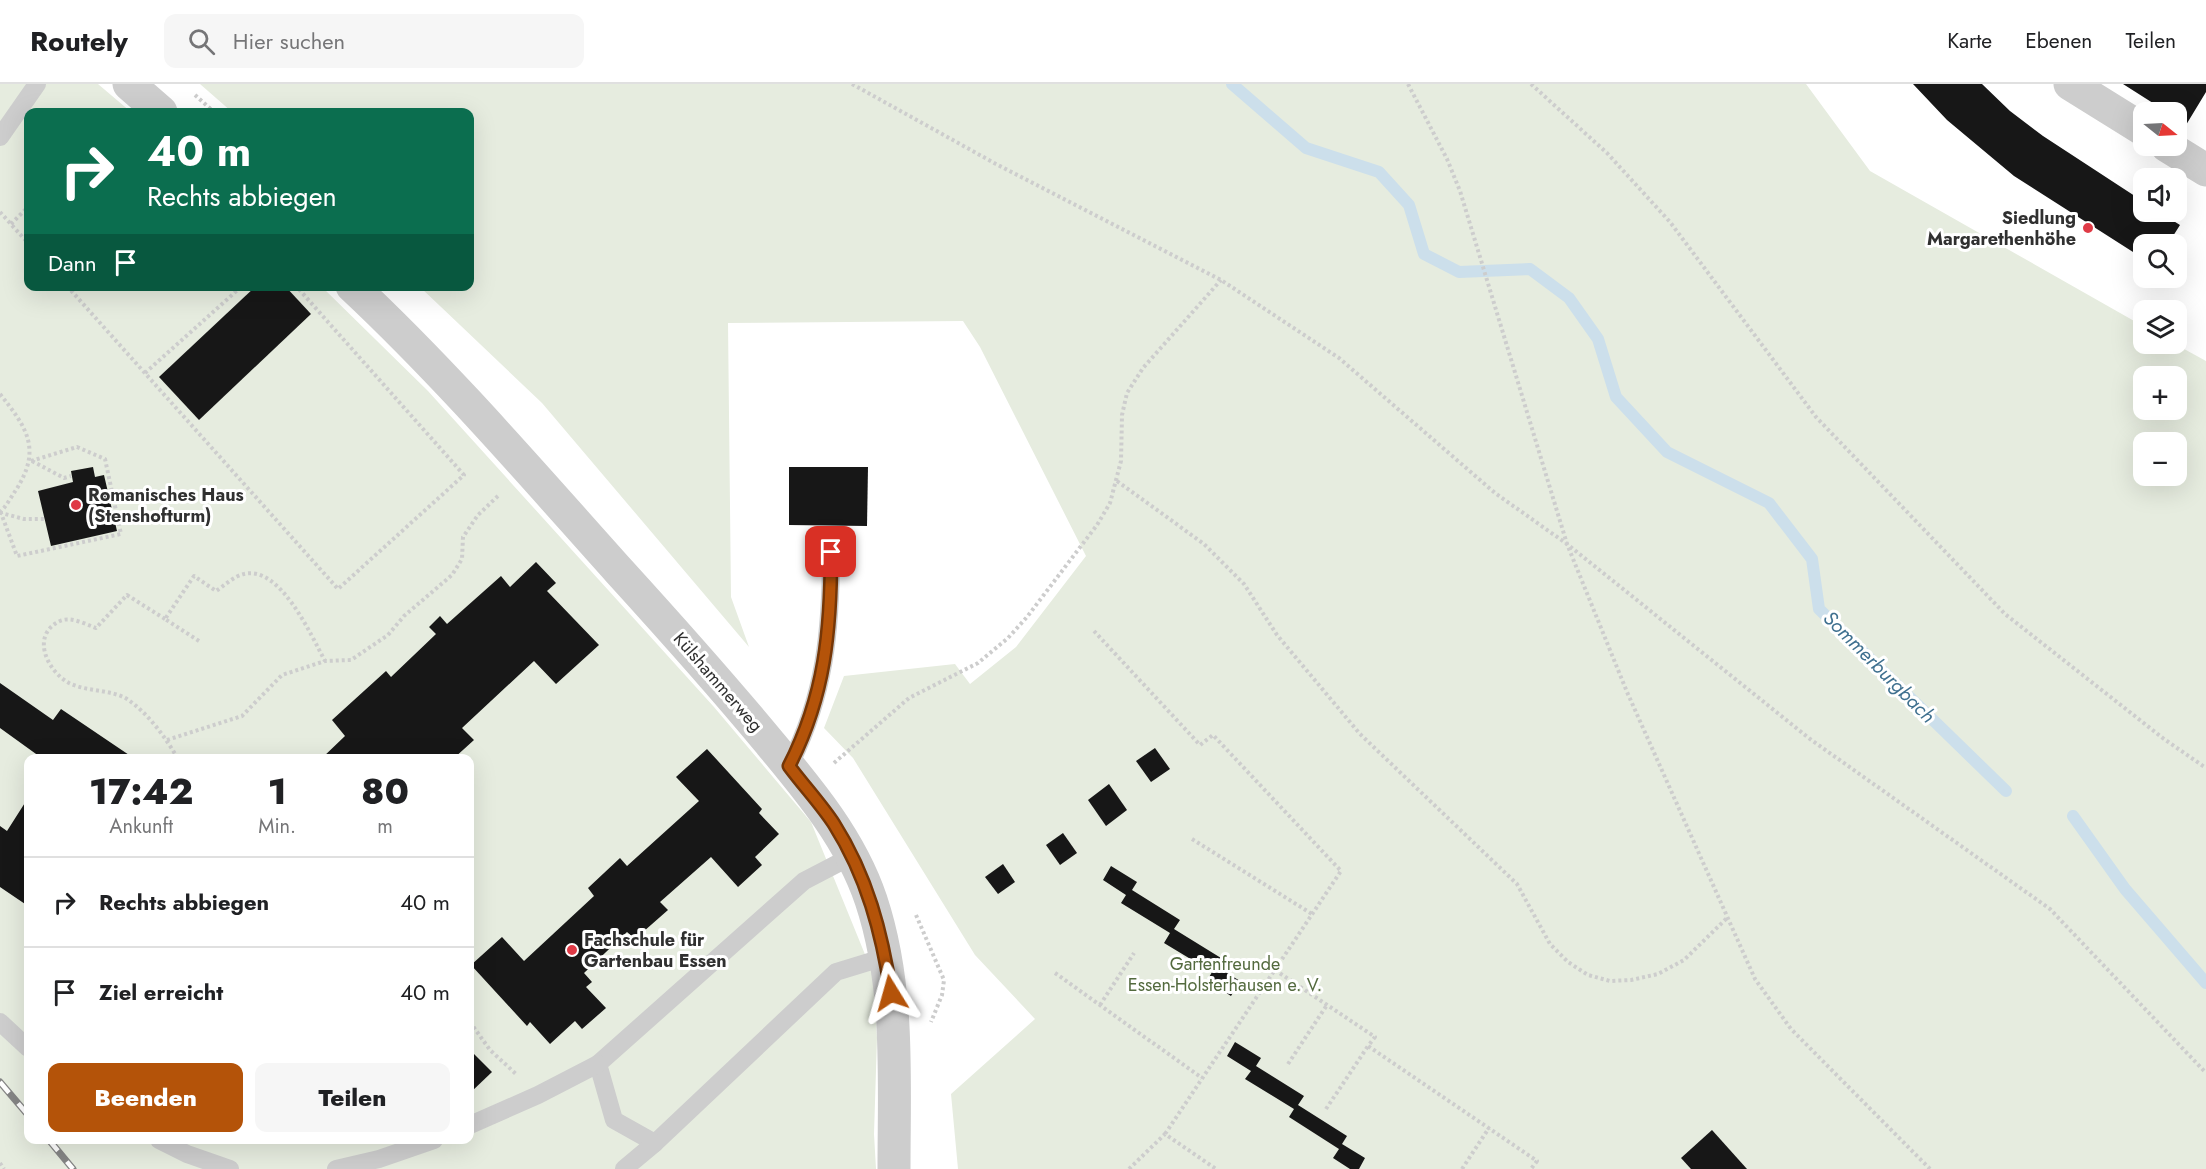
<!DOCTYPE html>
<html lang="de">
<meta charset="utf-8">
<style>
:root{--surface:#fff;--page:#f6f6f6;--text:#202124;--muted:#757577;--line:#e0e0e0;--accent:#b45309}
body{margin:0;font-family:Jost,sans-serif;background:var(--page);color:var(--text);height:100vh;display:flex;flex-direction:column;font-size:22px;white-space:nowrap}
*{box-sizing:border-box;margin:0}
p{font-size:20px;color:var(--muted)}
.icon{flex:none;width:33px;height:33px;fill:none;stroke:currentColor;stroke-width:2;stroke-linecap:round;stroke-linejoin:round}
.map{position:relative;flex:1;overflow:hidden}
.drawer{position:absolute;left:24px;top:670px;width:450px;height:390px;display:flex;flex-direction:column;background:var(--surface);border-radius:12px;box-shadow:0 6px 24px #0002}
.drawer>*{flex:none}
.guide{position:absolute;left:24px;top:24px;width:450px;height:183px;border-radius:12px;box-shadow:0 6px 24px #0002;background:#0b6e4f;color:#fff;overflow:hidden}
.needle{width:39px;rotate:108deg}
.fabs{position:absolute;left:2133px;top:18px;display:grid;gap:12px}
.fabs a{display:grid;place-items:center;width:54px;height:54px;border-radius:12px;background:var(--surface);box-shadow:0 6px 24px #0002;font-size:30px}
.pin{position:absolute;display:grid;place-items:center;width:51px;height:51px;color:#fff;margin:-26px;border-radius:12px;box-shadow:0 3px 9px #0006}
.me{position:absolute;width:66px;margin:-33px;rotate:352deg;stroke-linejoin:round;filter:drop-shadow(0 0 4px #0008)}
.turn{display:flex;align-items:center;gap:21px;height:126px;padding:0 24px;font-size:27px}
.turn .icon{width:78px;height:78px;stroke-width:2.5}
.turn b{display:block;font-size:42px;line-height:51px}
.then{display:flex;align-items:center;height:57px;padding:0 24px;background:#0003;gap:12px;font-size:22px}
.eta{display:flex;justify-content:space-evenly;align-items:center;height:102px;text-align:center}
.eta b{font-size:36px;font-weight:800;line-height:42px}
.button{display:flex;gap:12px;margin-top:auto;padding:12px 24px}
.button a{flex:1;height:69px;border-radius:12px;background:var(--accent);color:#fff;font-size:24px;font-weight:800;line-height:69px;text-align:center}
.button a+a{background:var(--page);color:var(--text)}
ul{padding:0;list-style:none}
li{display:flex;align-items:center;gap:18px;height:90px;padding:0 24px;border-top:2px solid var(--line)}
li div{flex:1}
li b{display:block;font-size:22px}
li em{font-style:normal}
header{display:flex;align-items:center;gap:36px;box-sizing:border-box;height:84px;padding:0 30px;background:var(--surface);border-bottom:2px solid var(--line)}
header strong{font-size:28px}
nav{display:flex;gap:33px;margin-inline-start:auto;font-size:21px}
.search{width:420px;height:54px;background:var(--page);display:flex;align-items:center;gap:15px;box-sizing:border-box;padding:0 21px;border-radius:12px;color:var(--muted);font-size:22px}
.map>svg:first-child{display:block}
</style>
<header>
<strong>Routely</strong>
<div class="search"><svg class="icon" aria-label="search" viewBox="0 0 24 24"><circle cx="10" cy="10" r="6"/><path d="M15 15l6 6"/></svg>Hier suchen</div>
<nav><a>Karte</a><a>Ebenen</a><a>Teilen</a></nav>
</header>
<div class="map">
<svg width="2206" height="1085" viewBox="0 0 2206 1085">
<rect width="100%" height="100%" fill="#fff"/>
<g fill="#e6ecdf" fill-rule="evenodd">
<path d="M0 0H98L131 28H28V202L322 203 428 307 714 623 811 738 873 890 877 954 874 1050 876 1085H0ZM28 675H470V1056H28Z"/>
<path d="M200 0H1806L1870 87 2143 242 2144 260H2175L2206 277V1085H958L951 1010 1035 935 975 871 853 674 824 644 844 592 955 580 970 600 1016 563 1086 472 980 263 963 237 728 239 731 513 749 563 542 319 420 203 470 202V28H232ZM2144 292H2176V326H2144ZM2144 358H2176V392H2144Z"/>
</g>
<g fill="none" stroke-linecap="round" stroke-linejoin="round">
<g stroke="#ccdfeb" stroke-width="12">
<polyline points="1232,0 1306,64 1379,88 1409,121 1424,170 1459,188 1530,185 1569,214 1598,255 1616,313 1667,368 1769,419 1812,475 1819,525 2006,707"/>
<polyline points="2073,732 2125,805 2206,899"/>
</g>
</g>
<g fill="#171717">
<polygon points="1913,0 1982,0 2010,27 2043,52 2144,118 2144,128 2159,128 2180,141 2168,160 2144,160 2144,175 2014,92 1947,36"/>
<polygon points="2123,0 2206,0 2206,8 2186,41 2176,34 2176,28 2167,28"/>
<polygon points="256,202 285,202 311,230 199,336 159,293"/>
<polygon points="93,383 95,393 104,391 117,447 51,462 38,407 73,398 71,387"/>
<polygon points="789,383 868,383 867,442 789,441"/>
<polygon points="536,478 556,499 547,507 599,561 556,600 534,577 462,644 474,656 453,675 321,675 345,652 332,636 386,587 391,593 436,550 429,543 440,532 447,540 501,492 510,503"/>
<polygon points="0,599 53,636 61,625 135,675 43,675 0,644"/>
<polygon points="1155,664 1170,685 1151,698 1136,677"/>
<polygon points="707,665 762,725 759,729 779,750 755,773 762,781 738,803 711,773 660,818 668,826 635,855 627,848 584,889 592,898 586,903 606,924 582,945 575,937 550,960 530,938 527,942 471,881 502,853 524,877 594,812 588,804 620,774 627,782 699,717 676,693"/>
<polygon points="1109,700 1127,726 1106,742 1088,716"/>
<polygon points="28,714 28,822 0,803 0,742 7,747"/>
<polygon points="1063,749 1077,769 1060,781 1046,761"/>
<polygon points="1003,780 1015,798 998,810 985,793"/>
<polygon points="1111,782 1137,798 1132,806 1180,836 1174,845 1221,874 1216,882 1240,897 1231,912 1207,897 1212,888 1164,859 1170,849 1121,819 1126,811 1103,796"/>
<polygon points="1235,958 1261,974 1256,982 1304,1012 1298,1021 1347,1052 1342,1060 1365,1074 1359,1085 1350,1085 1333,1074 1339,1065 1289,1033 1294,1025 1245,995 1251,987 1227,972"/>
<polygon points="471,967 492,988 470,1009 470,968"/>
<polygon points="1712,1046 1747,1085 1691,1085 1681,1074"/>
</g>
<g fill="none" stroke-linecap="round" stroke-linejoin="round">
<g stroke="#cdcdcd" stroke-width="4" stroke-dasharray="3 3" stroke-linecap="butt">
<polyline points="852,0 996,80 1221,196 1339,274 1495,409 1567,460 1810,655 2050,825 2206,989"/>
<polyline points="1408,0 1447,75 1460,107 1567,460 1627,608 1755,895 1791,945 1930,1085"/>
<polyline points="1531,0 1607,69 1670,138 1816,333 2005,530 2164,655 2206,684"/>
<polyline points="195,11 214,28"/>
<polyline points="0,128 28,159"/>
<polyline points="11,140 28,123"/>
<polyline points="67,202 338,505 464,391 296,202"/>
<polyline points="145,289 242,202"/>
<path d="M0 310C27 344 42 365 16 406 11 413 6 423 0 428"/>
<polyline points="31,377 77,363 105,375 121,450 17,472 1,429 24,435 45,435"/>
<polyline points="32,377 64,394 71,392"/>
<polyline points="1117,397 1204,460 1244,500 1277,551 1360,650 1517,800 1550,860 1568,878 1588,891 1610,897 1631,896 1658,890 1684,876 1728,833"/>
<path d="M165 535 127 511 96 544C85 540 71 532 60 537 30 551 47 587 69 599 87 608 110 605 127 615 148 629 166 654 178 675"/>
<polyline points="1094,547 1200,661 1213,651 1341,787 1165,1050"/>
<path d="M199 557 165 535 194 492 216 507C224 502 234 492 244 490 280 481 311 551 325 577"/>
<polyline points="167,656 242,632 282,591 325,577 351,576 388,551 404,532 452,491 462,475 463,453 478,431 500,410"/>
<polyline points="834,679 909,614 978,579 1008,554 1027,533 1097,441 1110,419 1121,377 1122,331 1127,309 1143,284 1221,196"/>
<polyline points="1192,755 1312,830"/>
<polyline points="916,831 944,896 942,911 931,938"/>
<polyline points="1275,886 1375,953 1368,962 1537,1077 1531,1085"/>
<polyline points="1055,889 1202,994"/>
<polyline points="1100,921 1134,869"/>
<polyline points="470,938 490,966 516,990"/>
<polyline points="1288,980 1327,921"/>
<polyline points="1326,1025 1368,962"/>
<polyline points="0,1079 4,1085"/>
<polyline points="1129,1085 1165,1050 1216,1085"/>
<polyline points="1462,1085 1489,1044"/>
</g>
<g stroke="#cdcdcd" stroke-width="18">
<polyline points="0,53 37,0"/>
<path d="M789 682C825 612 831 546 831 468"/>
<polyline points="852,772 804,797 598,980 614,1036 655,1059 836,888 885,873"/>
<polyline points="0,938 28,964"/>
<polyline points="470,1041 538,1011 598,980"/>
<polyline points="159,1056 187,1070 230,1085"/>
<polyline points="336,1085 379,1075 434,1056"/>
<polyline points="624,1085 655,1059"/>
</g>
<g stroke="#cdcdcd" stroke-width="33">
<polyline points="129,0 161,28"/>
<polyline points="2070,0 2144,46"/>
<polyline points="2167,62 2206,86"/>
<path d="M352 202C447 291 532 390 619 487 670 543 720 599 769 658 809 706 851 756 871 816 900 903 894 995 894 1085"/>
</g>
<g stroke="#858585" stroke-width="7">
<g id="rail">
<polyline points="0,998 28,1031"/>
<polyline points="49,1056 73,1085"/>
</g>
</g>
<use href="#rail" stroke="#fff" stroke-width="4.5" stroke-dasharray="14" stroke-linecap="butt"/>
</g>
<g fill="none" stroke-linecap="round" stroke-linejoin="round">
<g stroke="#753606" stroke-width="15">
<path id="route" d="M831 468C831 546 825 612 789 682 803 701 821 720 834 740 867 792 882 849 891 909"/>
</g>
<use href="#route" stroke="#b45309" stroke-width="10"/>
</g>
<g fill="#df3a46" stroke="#fff" stroke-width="2">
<circle cx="2088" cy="144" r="6"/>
<circle cx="76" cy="421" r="6"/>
<circle cx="572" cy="866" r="6"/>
</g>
<g text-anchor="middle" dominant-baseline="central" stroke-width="6" stroke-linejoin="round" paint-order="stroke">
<g font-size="18" font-weight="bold" fill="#303030" stroke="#fff" text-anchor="start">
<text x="2076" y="134" text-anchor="end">Siedlung<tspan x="2076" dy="21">Margarethenhöhe</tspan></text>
<text x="88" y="411">Romanisches Haus<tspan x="88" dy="21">(Stenshofturm)</tspan></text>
<text x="584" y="856">Fachschule für<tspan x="584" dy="21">Gartenbau Essen</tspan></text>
</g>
<g font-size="18" fill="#303030" stroke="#fff">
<text transform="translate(718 598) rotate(49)">Külshammerweg</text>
</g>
<g font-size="18" fill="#536a3e" stroke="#fff">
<text x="1225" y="880">Gartenfreunde<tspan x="1225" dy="21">Essen-Holsterhausen e. V.</tspan></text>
</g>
<g font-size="20" font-style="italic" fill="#407190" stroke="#fff">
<text transform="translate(1879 583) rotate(45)">Sommerburgbach</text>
</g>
</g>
</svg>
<div class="fabs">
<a><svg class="needle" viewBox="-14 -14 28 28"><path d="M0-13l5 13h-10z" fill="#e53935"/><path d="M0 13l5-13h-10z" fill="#757577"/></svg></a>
<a><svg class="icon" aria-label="sound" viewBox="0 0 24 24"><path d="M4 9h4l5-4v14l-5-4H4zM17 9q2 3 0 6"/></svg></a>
<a><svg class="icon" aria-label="search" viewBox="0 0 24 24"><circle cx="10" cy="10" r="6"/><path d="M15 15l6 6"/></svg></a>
<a><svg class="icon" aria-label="layers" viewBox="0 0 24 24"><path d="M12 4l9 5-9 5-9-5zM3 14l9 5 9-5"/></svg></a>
<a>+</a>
<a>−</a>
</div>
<div class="pin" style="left:831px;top:468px;background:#d93025"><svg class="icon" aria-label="arrive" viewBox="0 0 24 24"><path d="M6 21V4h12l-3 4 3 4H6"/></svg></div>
<svg class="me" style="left:891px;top:909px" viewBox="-20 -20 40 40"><path d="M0-17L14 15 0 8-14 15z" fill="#b45309" stroke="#fff" stroke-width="4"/></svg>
<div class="guide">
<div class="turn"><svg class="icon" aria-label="right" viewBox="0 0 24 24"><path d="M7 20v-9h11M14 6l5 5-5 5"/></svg><div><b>40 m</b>Rechts abbiegen</div></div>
<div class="then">Dann<svg class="icon" aria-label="arrive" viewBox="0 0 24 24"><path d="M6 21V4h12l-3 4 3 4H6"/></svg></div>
</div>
<section class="drawer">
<div class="eta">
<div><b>17:42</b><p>Ankunft</p></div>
<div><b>1</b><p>Min.</p></div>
<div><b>80</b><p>m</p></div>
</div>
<ul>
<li><svg class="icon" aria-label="right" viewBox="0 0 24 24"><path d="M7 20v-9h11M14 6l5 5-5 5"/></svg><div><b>Rechts abbiegen</b></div><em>40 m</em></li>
<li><svg class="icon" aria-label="arrive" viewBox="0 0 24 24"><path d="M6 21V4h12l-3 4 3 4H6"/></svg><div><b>Ziel erreicht</b></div><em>40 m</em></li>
</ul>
<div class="button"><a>Beenden</a><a>Teilen</a></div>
</section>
</div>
